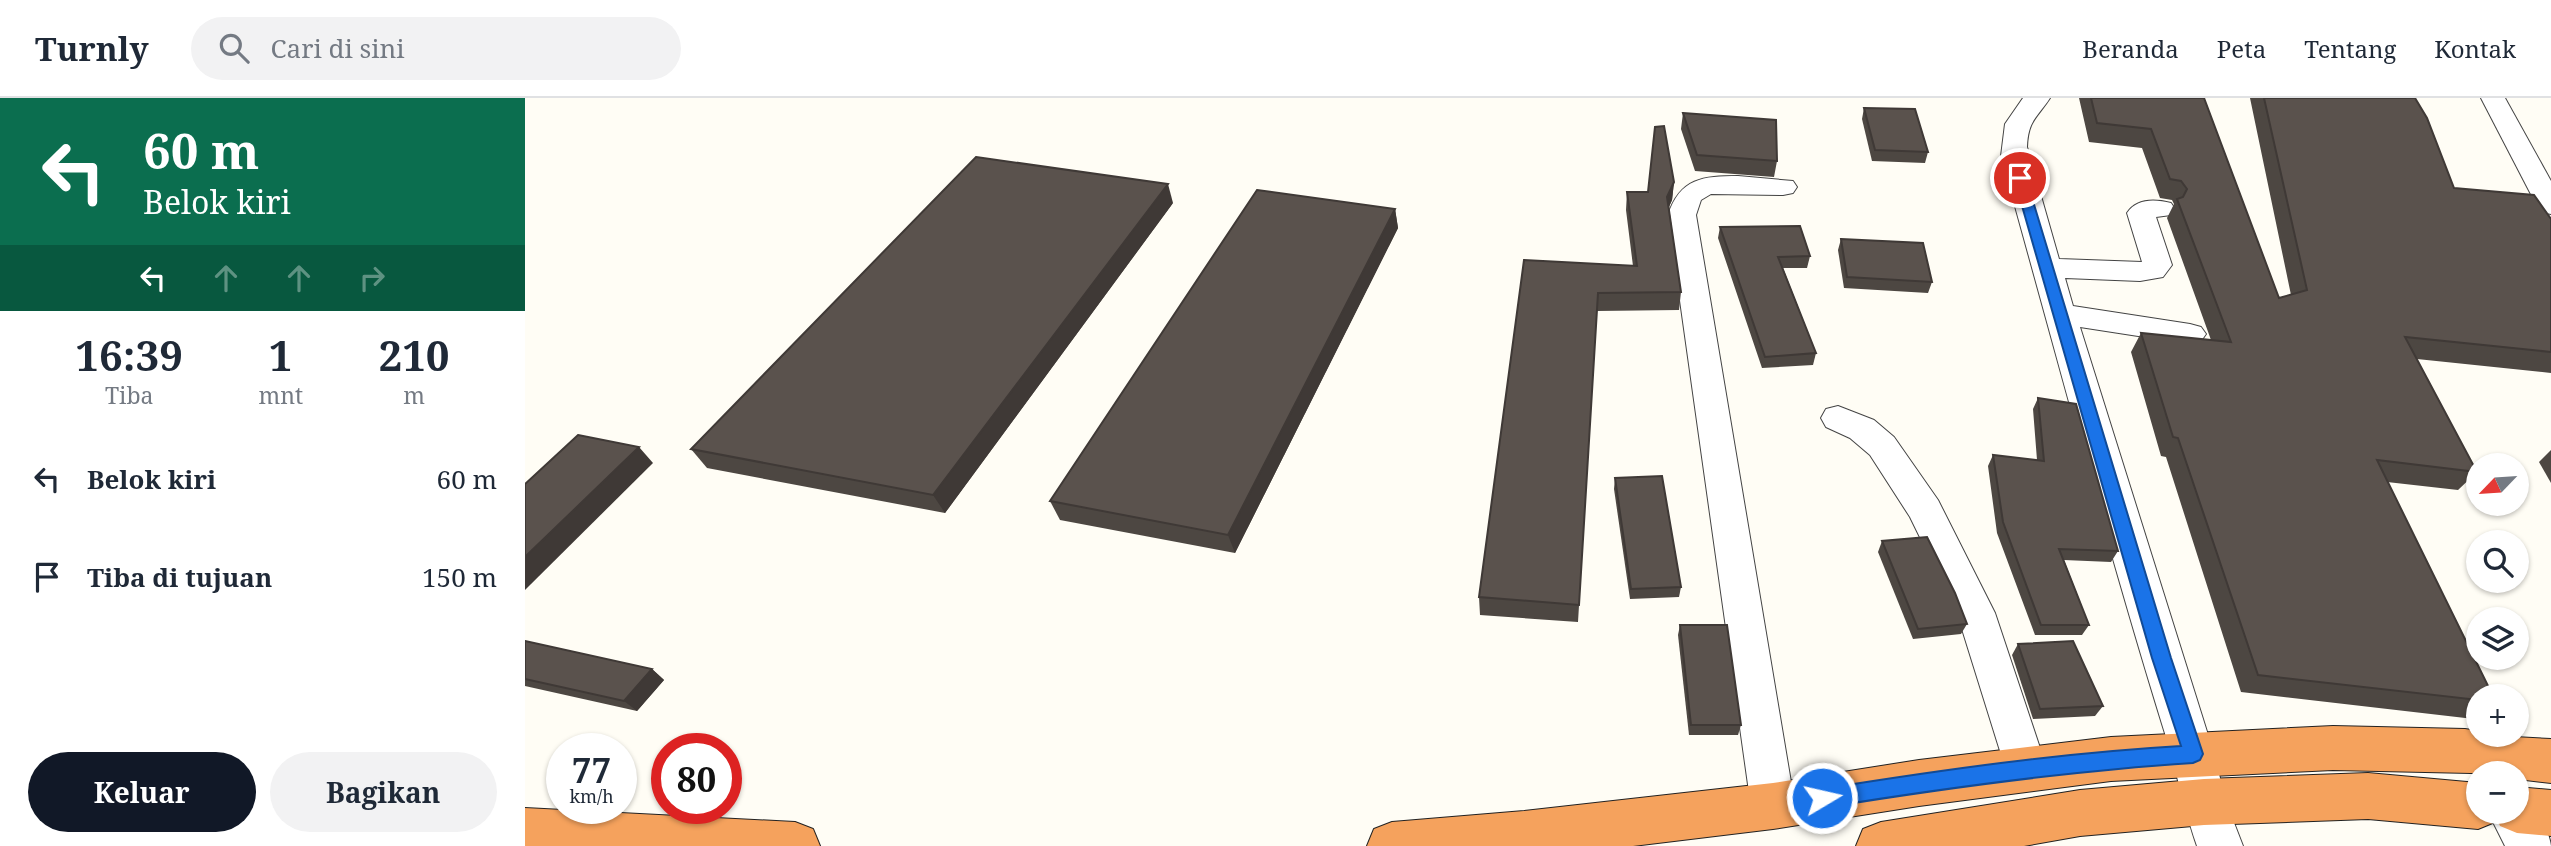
<!DOCTYPE html>
<html lang="id">
<meta charset="utf-8">
<style>
:root{--surface:#fff;--page:#f2f2f3;--text:#1f2937;--muted:#747a83;--line:#e0e1e3;--accent:#111827}
body{margin:0;font-family:"Noto Serif",serif;background:var(--page);color:var(--text);height:100vh;display:flex;flex-direction:column;font-size:26px;white-space:nowrap}
*{box-sizing:border-box;margin:0}
p{font-size:23px;color:var(--muted)}
.icon{flex:none;width:38px;height:38px;fill:none;stroke:currentColor;stroke-width:2;stroke-linecap:round;stroke-linejoin:round}
.map{position:relative;flex:1;overflow:hidden}
.sheet{display:flex;flex-direction:column;background:var(--surface);width:525px}
.sheet>*{flex:none}
.guide{background:#0b6e4f;color:#fff;overflow:hidden}
.needle{width:46px;rotate:245deg}
.controls{position:absolute;left:1941px;top:355px;display:grid;gap:14px}
.controls a{display:grid;place-items:center;width:63px;height:63px;border-radius:50%;background:var(--surface);box-shadow:0 2px 5px #0004;font-size:35px}
.speed{position:absolute;left:21px;top:635px;display:flex;gap:14px;font-size:35px;font-weight:700;text-align:center}
.speed>*{display:grid;place-content:center;width:91px;height:91px;border-radius:50%;background:var(--surface);box-shadow:0 2px 5px #0004;line-height:1}
.speed small{font-size:18px;font-weight:400}
.speed .limit{border:10px solid #d22;background:#fff;color:#111}
.pin{position:absolute;display:grid;place-items:center;width:60px;height:60px;color:#fff;margin:-30px;border:4px solid #fff;border-radius:50%;box-shadow:0 2px 7px #0007}
.me{position:absolute;width:77px;margin:-38px;rotate:81deg;stroke-linejoin:round;filter:drop-shadow(0 0 5px #0008)}
.turn{display:flex;align-items:center;gap:24px;height:147px;padding:0 28px;font-size:32px}
.turn .icon{width:91px;height:91px;stroke-width:2.5}
.turn b{display:block;font-size:49px;line-height:60px}
.lanes{display:flex;align-items:center;height:66px;padding:0 28px;background:#0003;justify-content:center;gap:35px;direction:ltr}
.lanes .off{opacity:.35}
.eta{display:flex;justify-content:space-evenly;align-items:center;height:119px;text-align:center}
.eta b{font-size:42px;font-weight:700;line-height:49px}
.primary-button{display:flex;gap:14px;margin-top:auto;padding:14px 28px}
.primary-button a{flex:1;height:80px;border-radius:42px;background:var(--accent);color:#fff;font-size:28px;font-weight:700;line-height:80px;text-align:center}
.primary-button a+a{background:var(--page);color:var(--text)}
ul{padding:0;list-style:none}
li{display:flex;align-items:center;gap:21px;height:98px;padding:0 28px}
li div{flex:1}
li b{display:block;font-size:26px}
li em{font-style:normal}
header{display:flex;align-items:center;gap:42px;box-sizing:border-box;height:98px;padding:0 35px;background:var(--surface);border-bottom:2px solid var(--line)}
header strong{font-size:33px}
nav{display:flex;gap:38px;margin-inline-start:auto;font-size:24px}
.search{width:490px;height:63px;background:var(--page);display:flex;align-items:center;gap:18px;box-sizing:border-box;padding:0 24px;border-radius:38px;color:var(--muted);font-size:26px}
main{display:flex;flex:1;min-height:0}
.map>svg:first-child{display:block}
</style>
<header>
<strong>Turnly</strong>
<div class="search"><svg class="icon" aria-label="search" viewBox="0 0 24 24"><circle cx="10" cy="10" r="6"/><path d="M15 15l6 6"/></svg>Cari di sini</div>
<nav><a>Beranda</a><a>Peta</a><a>Tentang</a><a>Kontak</a></nav>
</header>
<main>
<section class="sheet">
<div class="guide">
<div class="turn"><svg class="icon" aria-label="left" viewBox="0 0 24 24"><path d="M17 20v-9H6M10 6l-5 5 5 5"/></svg><div><b>60 m</b>Belok kiri</div></div>
<div class="lanes"><svg class="icon" aria-label="left" viewBox="0 0 24 24"><path d="M17 20v-9H6M10 6l-5 5 5 5"/></svg><svg class="icon off" aria-label="ahead" viewBox="0 0 24 24"><path d="M12 20V5M6 11l6-6 6 6"/></svg><svg class="icon off" aria-label="ahead" viewBox="0 0 24 24"><path d="M12 20V5M6 11l6-6 6 6"/></svg><svg class="icon off" aria-label="right" viewBox="0 0 24 24"><path d="M7 20v-9h11M14 6l5 5-5 5"/></svg></div>
</div>
<div class="eta">
<div><b>16:39</b><p>Tiba</p></div>
<div><b>1</b><p>mnt</p></div>
<div><b>210</b><p>m</p></div>
</div>
<ul>
<li><svg class="icon" aria-label="left" viewBox="0 0 24 24"><path d="M17 20v-9H6M10 6l-5 5 5 5"/></svg><div><b>Belok kiri</b></div><em>60 m</em></li>
<li><svg class="icon" aria-label="arrive" viewBox="0 0 24 24"><path d="M6 21V4h12l-3 4 3 4H6"/></svg><div><b>Tiba di tujuan</b></div><em>150 m</em></li>
</ul>
<div class="primary-button"><a>Keluar</a><a>Bagikan</a></div>
</section>
<div class="map">
<svg width="2026" height="748" viewBox="0 0 2026 748">
<rect width="100%" height="100%" fill="#fffdf5"/>
<g fill="none" stroke-linecap="round" stroke-linejoin="round">
<g stroke="#444" stroke-width="2">
<g id="minor">
<path d="M1498 0H1525C1512 20 1503 22 1502 49L1534 161 1617 164 1602 115C1612 100 1630 101 1646 105L1650 111 1646 117 1631 119 1647 167 1638 179 1615 183 1540 180 1548 208 1665 226 1676 229 1681 236 1676 243 1665 246 1555 229 1689 656 1701 704 1718 748H1672C1658 708 1650 666 1637 626 1579 438 1529 247 1476 58L1480 26Z"/>
<polygon points="1956,0 1980,0 2026,83 2026,116 2016,114 2012,108"/>
<path d="M1213 78 1268 83 1272 89 1268 95 1258 97 1186 96 1176 102 1171 117 1270 708 1264 723 1248 729 1232 723 1226 708 1143 117C1155 80 1178 78 1213 78Z"/>
<polygon points="1313,308 1349,322 1369,339 1413,402 1470,515 1522,671 1515,685 1500,691 1485,685 1432,515 1385,419 1345,357 1325,340 1301,329 1296,320 1301,311"/>
<path d="M1992 695C2008 702 2024 731 2026 748H1980L1963 714H1992Z"/>
</g>
</g>
<g stroke="#222" stroke-width="2">
<g id="highway">
<polygon points="1808,628 1940,631 1953,633 1953,637 2026,641 2026,685 1992,681 1992,676 1808,672 1586,683 1394,708 1248,731 1108,748 842,748 849,731 867,724 999,713 1248,685 1394,662 1586,639"/>
<polygon points="1843,675 1953,685 1953,714 1992,714 1992,689 2026,692 2026,738 1992,735 1975,728 1972,721 1970,724 1953,731 1843,721 1679,727 1555,738 1499,748 1331,748 1338,731 1356,724 1555,692 1679,681"/>
<polygon points="0,710 270,724 288,731 295,748 0,748"/>
</g>
</g>
<use href="#minor" fill="#fff" fill-rule="evenodd"/>
<use href="#highway" fill="#f5a25d" fill-rule="evenodd"/>
</g>
<g fill="#4d4742">
<polygon points="1554,0 1679,0 1754,200 1766,197 1725,0 1890,0 1929,90 2026,121 2026,275 1892,261 1952,374 1933,392 1862,384 1953,598 1953,618 1949,621 1716,594 1641,359 1636,358 1606,254 1616,235 1686,242 1642,120 1649,106 1647,102 1635,100 1617,50 1564,44"/>
<polygon points="1339,10 1403,54 1400,65 1347,63 1337,21"/>
<polygon points="1158,15 1252,63 1249,79 1170,73 1156,31"/>
<polygon points="1149,84 1147,102 1144,109 1156,194 1154,212 1072,213 1053,524 955,517 954,499 999,162 1108,168 1101,112 1102,94 1123,94"/>
<polygon points="648,105 420,415 182,370 166,351"/>
<polygon points="870,111 873,130 710,455 535,422 525,403"/>
<polygon points="1195,129 1285,158 1282,170 1258,170 1291,255 1288,267 1237,270 1193,140"/>
<polygon points="1316,141 1407,184 1403,195 1319,190 1313,152"/>
<polygon points="1513,300 1593,453 1586,464 1539,462 1564,527 1557,537 1510,537 1472,435 1463,368 1468,357 1512,362 1508,311"/>
<polygon points="2026,352 2026,385 2014,364"/>
<polygon points="1090,380 1156,489 1154,499 1105,501 1089,391"/>
<polygon points="1357,443 1442,526 1436,536 1388,541 1353,454"/>
<polygon points="1155,527 1216,627 1213,637 1164,637 1153,537"/>
<polygon points="0,543 127,571 139,582 112,613 0,588"/>
<polygon points="1493,546 1578,608 1570,618 1508,621 1487,557"/>
</g>
<g fill="#3f3936">
<polygon points="1149,84 1147,102 1140,117 1142,99"/>
<polygon points="643,86 648,105 420,415 408,397"/>
<polygon points="870,111 873,130 710,455 703,437"/>
<polygon points="114,349 128,365 0,492 0,459"/>
<polygon points="127,571 139,582 112,613 99,603"/>
</g>
<g fill="#5a524d" stroke="#3f3936" stroke-width="2">
<polygon points="1566,0 1679,0 1754,200 1782,192 1739,0 1890,0 1902,20 1929,90 2009,97 2026,121 2026,254 1880,239 1952,374 1852,362 1968,598 1953,598 1953,602 1733,577 1653,340 1648,339 1616,235 1706,244 1652,101 1658,99 1662,91 1656,83 1645,81 1626,31 1572,25"/>
<polygon points="1339,10 1390,11 1403,54 1350,52"/>
<polygon points="1158,15 1251,22 1252,63 1172,57"/>
<polygon points="1139,28 1149,84 1142,99 1156,194 1073,195 1054,507 954,499 999,162 1112,168 1102,94 1123,94 1130,29"/>
<polygon points="451,59 643,86 408,397 166,351"/>
<polygon points="732,92 870,111 703,437 525,403"/>
<polygon points="1275,128 1285,158 1253,159 1291,255 1240,259 1195,129"/>
<polygon points="1316,141 1398,145 1407,184 1322,179"/>
<polygon points="1513,300 1551,306 1593,453 1534,451 1564,527 1516,527 1478,424 1468,357 1519,363"/>
<polygon points="53,337 114,349 0,459 0,386"/>
<polygon points="1137,378 1156,489 1106,491 1090,380"/>
<polygon points="1402,439 1430,495 1442,526 1393,531 1357,443"/>
<polygon points="1155,527 1202,527 1216,627 1166,627"/>
<polygon points="0,543 127,571 99,603 0,581"/>
<polygon points="1548,543 1578,608 1515,611 1493,546"/>
</g>
<path fill="#1a73e8" stroke="#114b97" stroke-width="2" d="M1495 76 1501 80 1646 560 1678 656 1675 662 1668 665C1544 673 1420 690 1297 710L1289 707 1287 700 1289 694 1297 691C1416 672 1535 655 1656 648L1627 560 1489 80Z"/>
</svg>
<div class="controls">
<a><svg class="needle" viewBox="-14 -14 28 28"><path d="M0-13l5 13h-10z" fill="#e53935"/><path d="M0 13l5-13h-10z" fill="#747a83"/></svg></a>
<a><svg class="icon" aria-label="search" viewBox="0 0 24 24"><circle cx="10" cy="10" r="6"/><path d="M15 15l6 6"/></svg></a>
<a><svg class="icon" aria-label="layers" viewBox="0 0 24 24"><path d="M12 4l9 5-9 5-9-5zM3 14l9 5 9-5"/></svg></a>
<a>+</a>
<a>−</a>
</div>
<div class="speed"><div>77<small>km/h</small></div><div class="limit">80</div></div>
<div class="pin" style="left:1495px;top:80px;background:#d93025"><svg class="icon" aria-label="arrive" viewBox="0 0 24 24"><path d="M6 21V4h12l-3 4 3 4H6"/></svg></div>
<svg class="me" style="left:1297px;top:700px" viewBox="-20 -20 40 40"><circle r="17" fill="#1a73e8" stroke="#fff" stroke-width="3"/><path d="M0-11L8 9 0 5-8 9z" fill="#fff"/></svg>
</div>
</main>
